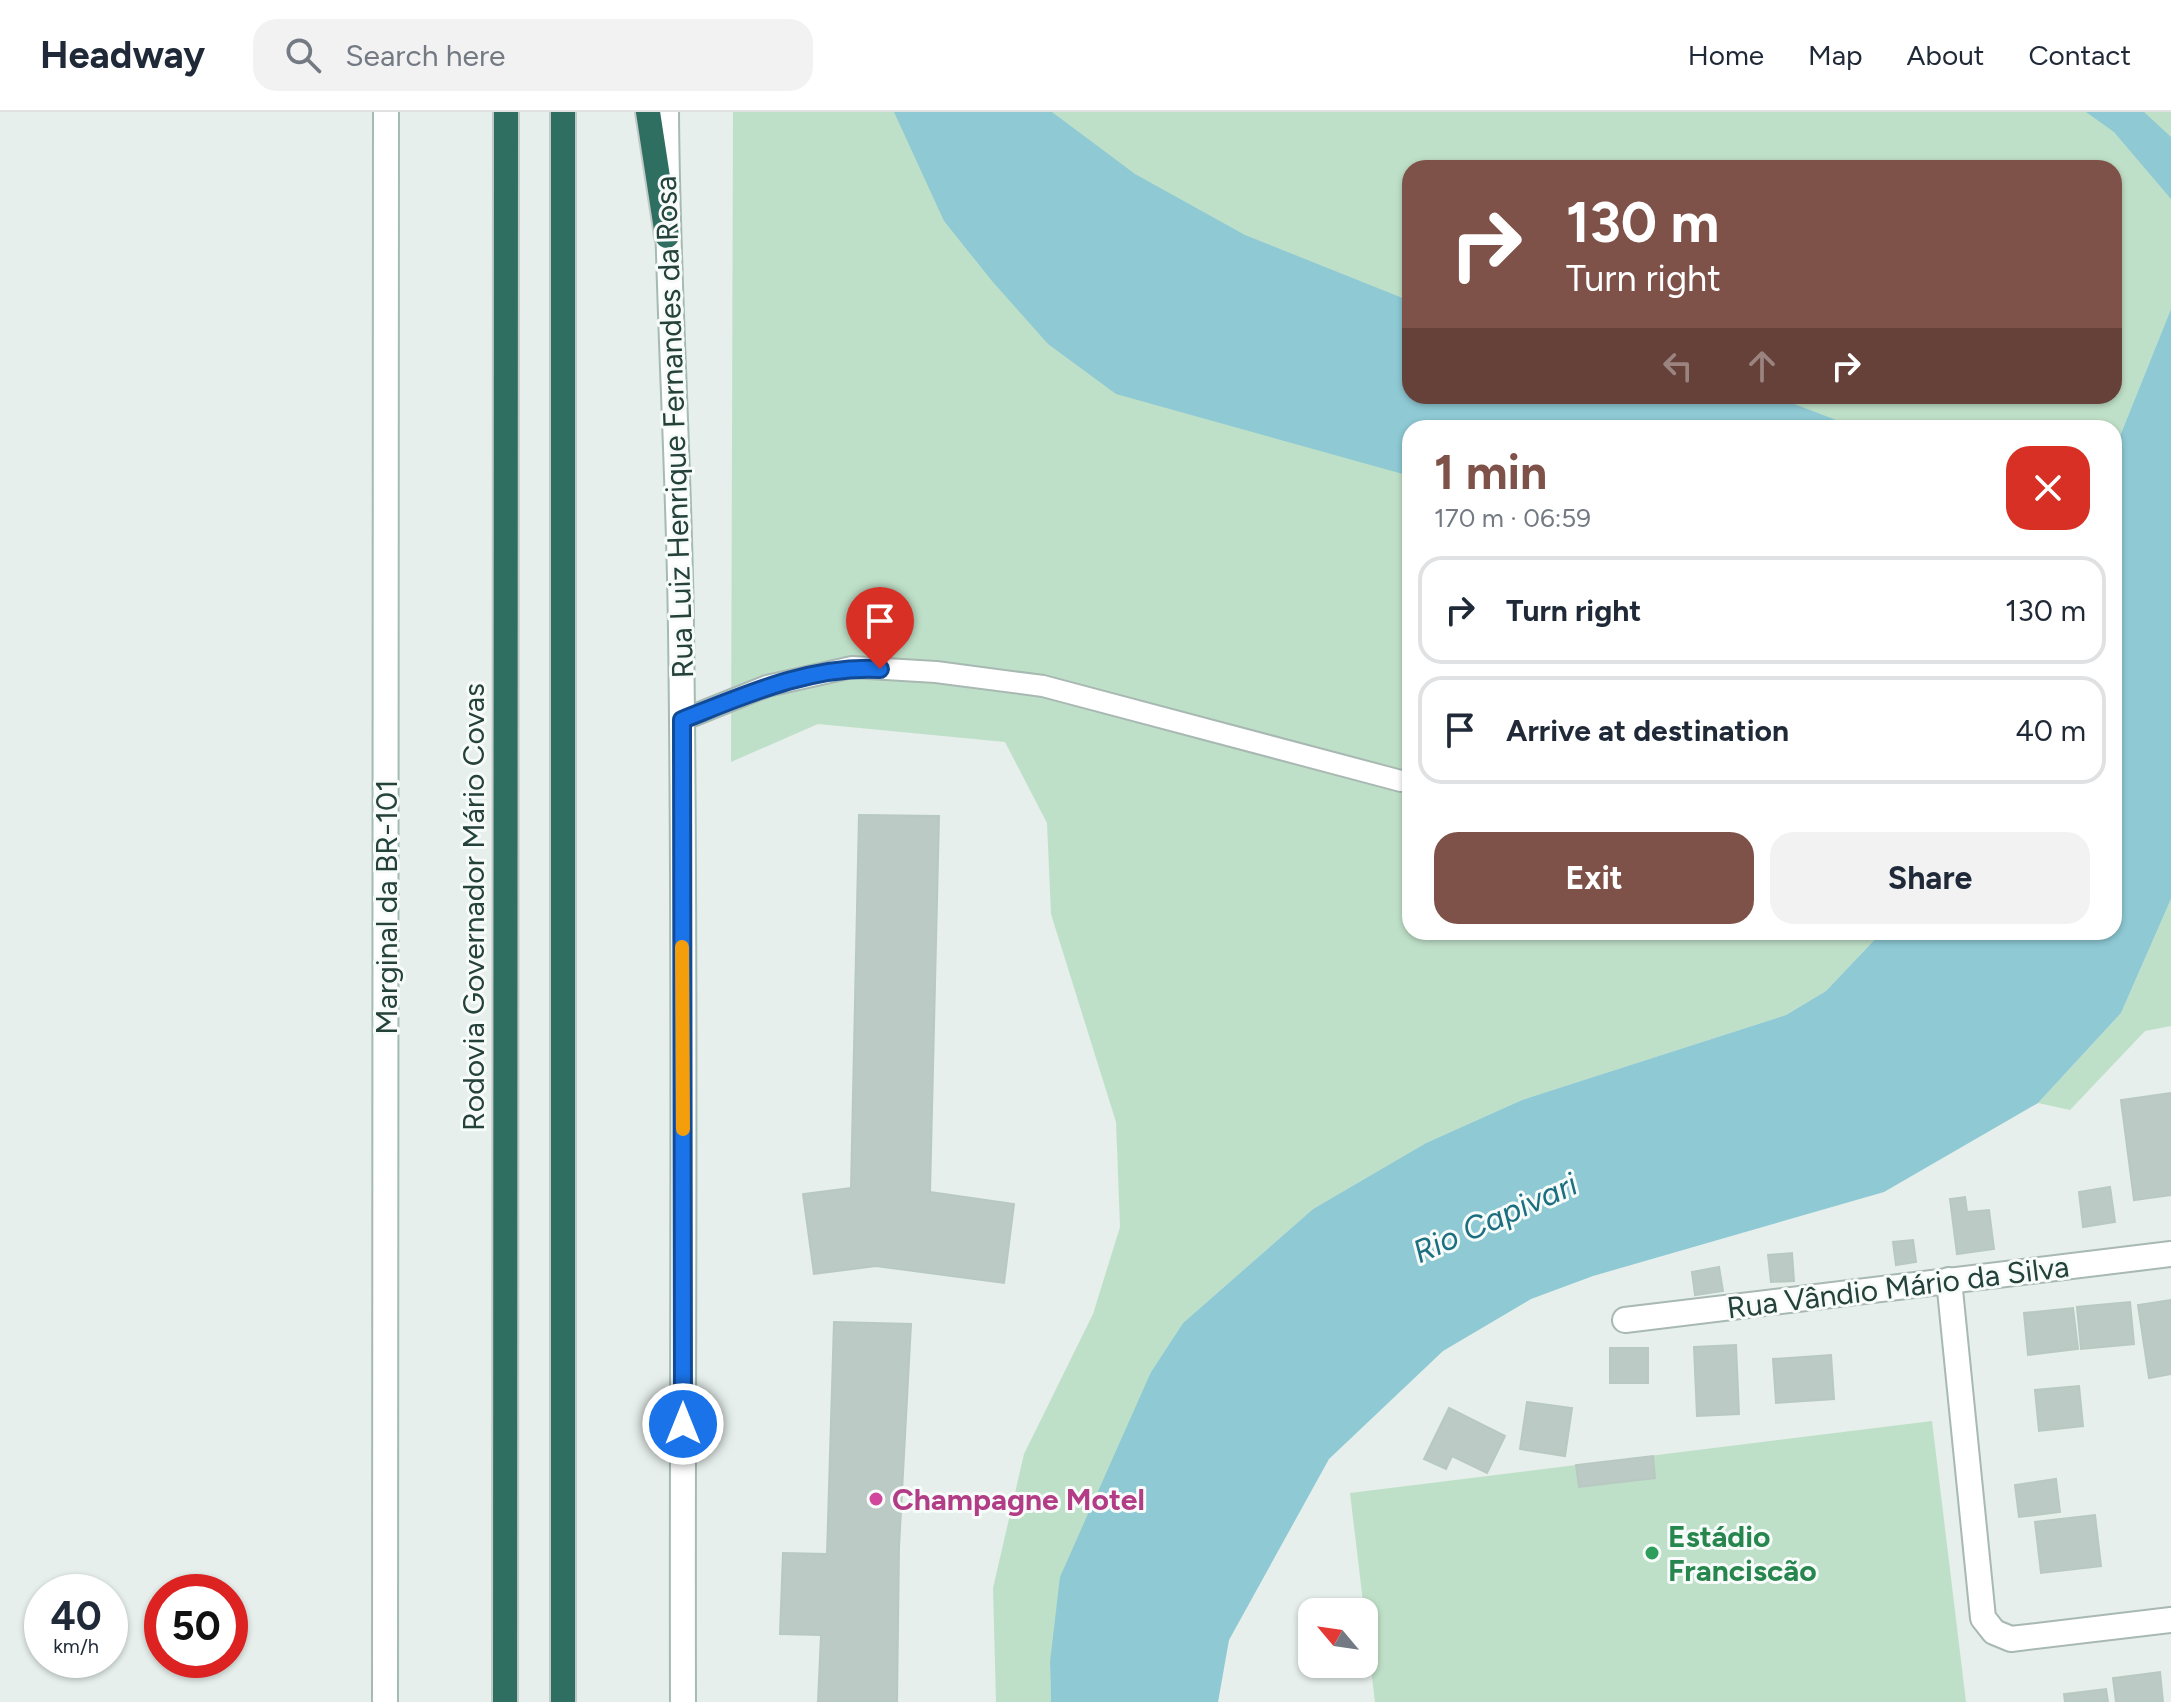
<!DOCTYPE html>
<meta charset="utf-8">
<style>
:root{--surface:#fff;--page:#f2f2f3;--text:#1f2937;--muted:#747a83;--line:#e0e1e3;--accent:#7f5249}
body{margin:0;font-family:Figtree,sans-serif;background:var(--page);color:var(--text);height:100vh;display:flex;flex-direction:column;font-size:30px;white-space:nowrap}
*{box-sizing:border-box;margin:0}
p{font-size:26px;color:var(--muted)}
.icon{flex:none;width:44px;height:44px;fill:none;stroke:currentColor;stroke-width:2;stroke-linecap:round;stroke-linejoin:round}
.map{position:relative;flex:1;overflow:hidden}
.panel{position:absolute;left:1402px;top:308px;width:720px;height:520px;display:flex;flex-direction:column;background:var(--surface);border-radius:24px;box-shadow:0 2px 6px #0004}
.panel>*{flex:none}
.guide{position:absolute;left:1402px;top:48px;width:720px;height:244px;border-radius:24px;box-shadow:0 2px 6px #0004;background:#7f5249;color:#fff;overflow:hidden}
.needle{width:52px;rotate:299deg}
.fabs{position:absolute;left:1298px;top:1486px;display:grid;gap:16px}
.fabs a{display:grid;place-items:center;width:80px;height:80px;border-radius:16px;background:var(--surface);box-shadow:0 2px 6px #0004;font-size:40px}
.speed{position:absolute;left:24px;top:1462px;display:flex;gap:16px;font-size:40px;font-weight:700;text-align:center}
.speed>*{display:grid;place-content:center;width:104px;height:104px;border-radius:50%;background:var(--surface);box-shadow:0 2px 6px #0004;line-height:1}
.speed small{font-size:20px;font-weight:400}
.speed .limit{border:12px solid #d22;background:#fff;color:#111}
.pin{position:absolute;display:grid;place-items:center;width:68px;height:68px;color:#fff;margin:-82px -34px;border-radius:50% 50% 50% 0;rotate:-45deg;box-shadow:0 0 8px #0007}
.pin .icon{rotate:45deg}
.me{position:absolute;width:88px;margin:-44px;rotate:0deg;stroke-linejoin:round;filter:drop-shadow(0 0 6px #0008)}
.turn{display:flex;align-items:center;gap:28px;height:168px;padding:0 32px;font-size:36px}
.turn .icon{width:104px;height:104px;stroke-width:2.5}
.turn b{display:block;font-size:56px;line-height:68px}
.lanes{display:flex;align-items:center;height:76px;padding:0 32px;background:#0003;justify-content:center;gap:40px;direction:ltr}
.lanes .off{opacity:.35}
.round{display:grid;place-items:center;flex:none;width:84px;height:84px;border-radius:24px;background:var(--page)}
.overview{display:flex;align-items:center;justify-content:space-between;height:136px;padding:0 32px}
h1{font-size:48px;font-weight:700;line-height:60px;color:var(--accent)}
.cta{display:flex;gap:16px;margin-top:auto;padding:16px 32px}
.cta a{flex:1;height:92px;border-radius:24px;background:var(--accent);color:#fff;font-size:32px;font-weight:700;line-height:92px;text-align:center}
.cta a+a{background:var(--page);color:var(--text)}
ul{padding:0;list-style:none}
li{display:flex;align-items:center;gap:24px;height:108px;margin:0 16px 12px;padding:0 16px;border:4px solid var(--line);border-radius:24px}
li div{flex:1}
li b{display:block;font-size:30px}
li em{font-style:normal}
header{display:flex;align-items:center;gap:48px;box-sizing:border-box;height:112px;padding:0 40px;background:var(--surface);border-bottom:2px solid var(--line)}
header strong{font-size:38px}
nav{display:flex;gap:44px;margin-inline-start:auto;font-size:28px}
.search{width:560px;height:72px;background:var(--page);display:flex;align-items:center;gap:20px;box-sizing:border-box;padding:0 28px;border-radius:24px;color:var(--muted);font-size:30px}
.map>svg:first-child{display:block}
</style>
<header>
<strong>Headway</strong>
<div class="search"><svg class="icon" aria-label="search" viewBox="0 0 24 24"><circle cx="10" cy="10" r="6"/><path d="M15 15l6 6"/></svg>Search here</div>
<nav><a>Home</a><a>Map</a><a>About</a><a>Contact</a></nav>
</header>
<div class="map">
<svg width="2171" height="1590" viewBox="0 0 2171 1590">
<rect width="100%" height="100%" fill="#e6efeb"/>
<g fill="#bfe0c8" fill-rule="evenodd">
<path d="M733 0H2171V197L2114 339V316H1410V820H1882L1826 879 1786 903 1522 988 1426 1031 1313 1097 1183 1211 1151 1260 1050 1550 1051 1590H996L993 1476 1024 1342 1093 1202 1120 1115 1116 1010 1051 802 1047 711 1005 630 818 612 731 650ZM1410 56H2114V284H1410Z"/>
<polygon points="2171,787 2171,914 2145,919 2070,998 2038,991 2121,901"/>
<polygon points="1932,1309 1966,1590 1375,1590 1350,1381"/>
</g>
<g fill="#8ec9d4">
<polygon points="894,0 1052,0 1135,62 1245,123 1410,189 1410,284 1759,284 1789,290 1857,316 1410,316 1410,364 1116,282 1048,232 992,169 944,109"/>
<polygon points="2086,0 2144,0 2171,25 2171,87 2114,20"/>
<polygon points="2171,197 2171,787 2121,901 2038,991 1884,1080 1593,1164 1531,1187 1443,1239 1329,1347 1229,1528 1218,1590 1051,1590 1050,1550 1060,1465 1151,1260 1183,1211 1313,1097 1426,1031 1522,988 1786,903 1826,879 1882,820 2114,820 2114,339"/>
</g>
<g fill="#bbcac4" stroke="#b8c9c2" stroke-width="2">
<polygon points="859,703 939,704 930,1080 1014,1092 1004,1171 876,1154 814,1162 803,1082 851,1076"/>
<polygon points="2171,981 2171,1083 2134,1088 2121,988"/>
<polygon points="2110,1075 2115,1110 2083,1115 2079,1080"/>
<polygon points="1965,1085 1967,1100 1989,1098 1994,1137 1957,1142 1950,1087"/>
<polygon points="1913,1128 1916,1150 1896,1153 1893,1130"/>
<polygon points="1792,1141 1794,1169 1771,1170 1768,1143"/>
<polygon points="1719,1155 1723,1179 1695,1183 1692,1160"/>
<polygon points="2171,1188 2171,1262 2149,1266 2138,1193"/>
<polygon points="2130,1190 2134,1232 2081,1237 2077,1195"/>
<polygon points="2073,1196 2078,1237 2028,1243 2024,1201"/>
<polygon points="834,1210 911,1212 899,1435 897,1590 818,1590 821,1523 780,1522 783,1441 827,1442"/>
<polygon points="1736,1233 1739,1302 1697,1304 1694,1235"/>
<rect x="1610" y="1236" width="38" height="35"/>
<polygon points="1831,1243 1834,1287 1776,1291 1773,1247"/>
<polygon points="2079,1274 2083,1314 2039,1319 2035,1278"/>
<polygon points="1527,1290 1572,1296 1565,1344 1520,1337"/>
<polygon points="1449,1296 1505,1324 1487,1361 1452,1344 1446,1357 1424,1347"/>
<polygon points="1653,1344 1655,1366 1579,1375 1576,1353"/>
<polygon points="2056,1367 2060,1400 2019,1405 2015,1373"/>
<polygon points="2095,1403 2101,1454 2041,1461 2035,1410"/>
<polygon points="2160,1560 2163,1590 2116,1590 2113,1566"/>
<polygon points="2106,1577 2108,1590 2065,1590 2064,1582"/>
</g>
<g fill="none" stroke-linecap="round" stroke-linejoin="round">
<g stroke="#a8b8b2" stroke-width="24">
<polyline id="service" points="682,608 767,574 852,555 936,560 1043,574 1401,669"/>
</g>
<g stroke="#a8b8b2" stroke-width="28">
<g id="minor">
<polyline points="1949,1168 1983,1506 1994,1520 2011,1527 2171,1508"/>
<polyline points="1625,1208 2171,1142"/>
</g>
</g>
<g stroke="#a4bbb3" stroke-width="28">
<g id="secondary">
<path d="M666 0C667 173 679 346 681 519 686 876 682 1233 683 1590"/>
<polyline points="385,1590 386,0"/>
</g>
</g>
<g stroke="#c2cac8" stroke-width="28">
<g id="motorway">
<polyline points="648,0 667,124"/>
<polyline points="505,1590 506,0"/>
<polyline points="563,1590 563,0"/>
</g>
</g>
<use href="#service" stroke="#fff" stroke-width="20"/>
<use href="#minor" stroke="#fff" stroke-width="24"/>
<use href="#secondary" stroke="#fff" stroke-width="24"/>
<use href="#motorway" stroke="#2f6f62" stroke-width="24"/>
</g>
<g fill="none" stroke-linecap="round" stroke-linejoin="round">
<g stroke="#114b97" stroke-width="20">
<path id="route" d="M683 1312 682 608C745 583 811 553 880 557"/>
</g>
<use href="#route" stroke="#1a73e8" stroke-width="14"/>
<polyline stroke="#f59e0b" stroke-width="14" points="682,835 683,1017"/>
</g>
<circle fill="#d1479c" stroke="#f7fbf9" stroke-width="3" cx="876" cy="1387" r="8"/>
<circle fill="#2e9e5b" stroke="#f7fbf9" stroke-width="3" cx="1652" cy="1441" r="8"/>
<g text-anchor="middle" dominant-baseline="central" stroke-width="6" stroke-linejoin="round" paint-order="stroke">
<g font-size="30" fill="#24423a" stroke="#f7fbf9">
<text transform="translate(674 315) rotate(-92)">Rua Luiz Henrique Fernandes da Rosa</text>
<text transform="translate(386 795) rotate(-90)">Marginal da BR-101</text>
<text transform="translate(473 795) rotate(-90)">Rodovia Governador Mário Covas</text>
<text transform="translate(1898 1175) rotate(-7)">Rua Vândio Mário da Silva</text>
</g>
<g font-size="30" font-weight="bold" fill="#b23c85" stroke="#f7fbf9" text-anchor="start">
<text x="892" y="1387">Champagne Motel</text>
</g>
<g font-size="30" font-weight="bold" fill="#27864d" stroke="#f7fbf9" text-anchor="start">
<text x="1668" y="1424">Estádio<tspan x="1668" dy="34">Franciscão</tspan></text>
</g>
<g font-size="32" font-style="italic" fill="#1c6f80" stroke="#f7fbf9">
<text transform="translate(1495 1106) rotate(-24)">Rio Capivari</text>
</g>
</g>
</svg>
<div class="fabs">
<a><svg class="needle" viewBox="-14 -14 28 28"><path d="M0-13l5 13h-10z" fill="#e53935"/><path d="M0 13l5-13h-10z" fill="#747a83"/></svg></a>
</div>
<div class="speed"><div>40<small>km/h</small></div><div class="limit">50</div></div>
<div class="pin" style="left:880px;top:557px;background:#d93025"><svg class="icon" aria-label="arrive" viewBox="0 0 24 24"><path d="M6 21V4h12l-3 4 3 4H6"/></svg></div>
<svg class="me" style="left:683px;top:1312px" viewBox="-20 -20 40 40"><circle r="17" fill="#1a73e8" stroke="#fff" stroke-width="3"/><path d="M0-11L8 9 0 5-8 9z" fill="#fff"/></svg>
<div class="guide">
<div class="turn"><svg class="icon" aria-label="right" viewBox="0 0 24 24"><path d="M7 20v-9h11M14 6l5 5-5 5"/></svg><div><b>130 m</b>Turn right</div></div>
<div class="lanes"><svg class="icon off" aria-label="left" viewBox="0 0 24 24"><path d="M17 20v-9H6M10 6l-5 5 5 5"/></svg><svg class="icon off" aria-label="ahead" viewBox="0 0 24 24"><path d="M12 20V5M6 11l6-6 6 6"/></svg><svg class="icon" aria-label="right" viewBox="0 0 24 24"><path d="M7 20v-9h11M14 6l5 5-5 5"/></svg></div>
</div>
<section class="panel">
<div class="overview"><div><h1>1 min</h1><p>170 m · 06:59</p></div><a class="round" style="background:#d93025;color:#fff"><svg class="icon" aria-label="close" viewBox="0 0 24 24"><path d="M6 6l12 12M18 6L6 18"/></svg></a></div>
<ul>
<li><svg class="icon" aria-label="right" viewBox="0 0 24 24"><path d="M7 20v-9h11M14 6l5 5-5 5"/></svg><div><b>Turn right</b></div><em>130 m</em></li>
<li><svg class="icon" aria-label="arrive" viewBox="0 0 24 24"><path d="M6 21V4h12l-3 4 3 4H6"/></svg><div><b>Arrive at destination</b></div><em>40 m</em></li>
</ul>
<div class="cta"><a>Exit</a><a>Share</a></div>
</section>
</div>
